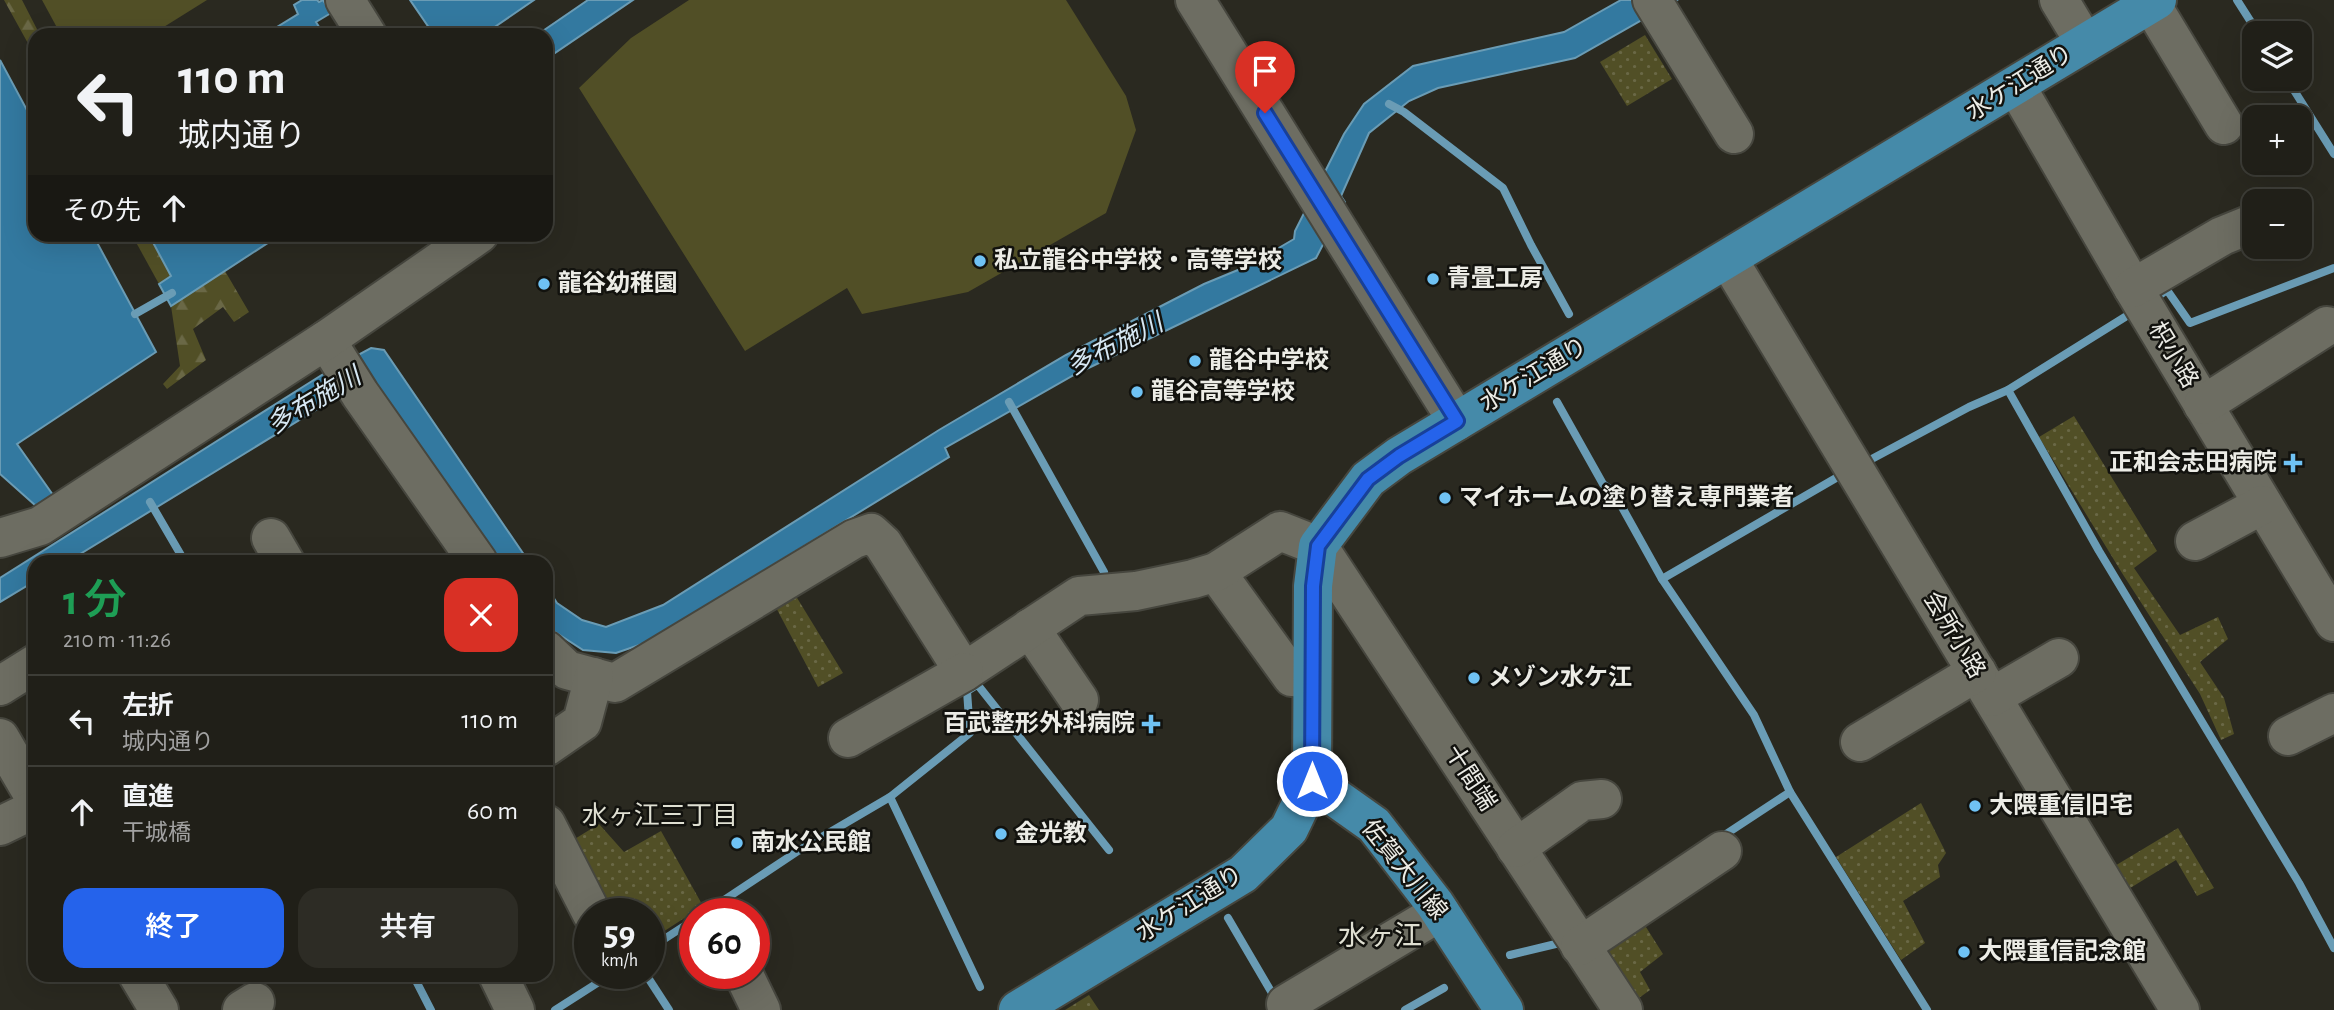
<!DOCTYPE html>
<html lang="ja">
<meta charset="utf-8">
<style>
:root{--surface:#201f18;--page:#2d2c25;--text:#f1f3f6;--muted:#a2a2a2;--line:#3d3d37;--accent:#2563eb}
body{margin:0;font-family:"Alegreya Sans","Noto Sans JP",sans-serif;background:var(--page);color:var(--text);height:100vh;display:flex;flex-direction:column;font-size:26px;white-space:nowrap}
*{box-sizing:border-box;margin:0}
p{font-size:23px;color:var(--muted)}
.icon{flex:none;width:38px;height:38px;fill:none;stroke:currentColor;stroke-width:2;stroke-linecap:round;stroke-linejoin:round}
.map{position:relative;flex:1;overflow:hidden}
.drawer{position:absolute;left:28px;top:555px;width:525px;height:427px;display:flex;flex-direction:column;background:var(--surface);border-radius:21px;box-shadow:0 7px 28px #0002,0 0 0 2px var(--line)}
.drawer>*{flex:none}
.hud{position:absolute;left:28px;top:28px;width:525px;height:214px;border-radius:21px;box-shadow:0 7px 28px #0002,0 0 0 2px var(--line);background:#201f18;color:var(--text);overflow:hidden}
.tools{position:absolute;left:2242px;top:21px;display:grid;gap:14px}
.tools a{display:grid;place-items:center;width:70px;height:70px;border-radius:14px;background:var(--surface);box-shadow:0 7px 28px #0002,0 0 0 2px var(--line);font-size:35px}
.speed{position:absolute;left:574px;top:898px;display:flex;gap:14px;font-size:35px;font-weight:700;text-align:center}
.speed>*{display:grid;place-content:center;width:91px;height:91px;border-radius:50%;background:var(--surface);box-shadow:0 7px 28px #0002,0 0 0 2px var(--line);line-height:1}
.speed small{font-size:18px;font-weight:400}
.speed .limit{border:10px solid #d22;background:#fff;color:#111}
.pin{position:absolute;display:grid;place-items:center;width:60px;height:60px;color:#fff;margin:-72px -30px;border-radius:50% 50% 50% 0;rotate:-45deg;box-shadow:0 0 7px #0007}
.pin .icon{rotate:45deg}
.me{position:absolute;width:77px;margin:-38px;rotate:0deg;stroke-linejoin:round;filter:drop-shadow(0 0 5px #0008)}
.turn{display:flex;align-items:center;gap:24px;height:147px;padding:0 35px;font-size:32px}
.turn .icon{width:91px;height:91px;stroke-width:2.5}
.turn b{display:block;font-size:49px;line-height:60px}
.then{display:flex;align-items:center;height:66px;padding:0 35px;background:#0003;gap:14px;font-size:26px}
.round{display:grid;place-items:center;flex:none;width:74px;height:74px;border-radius:21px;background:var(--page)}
.headline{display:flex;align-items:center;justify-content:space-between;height:119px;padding:0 35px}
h1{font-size:42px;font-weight:600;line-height:52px;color:#1e9e55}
.action{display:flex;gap:14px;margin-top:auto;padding:14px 35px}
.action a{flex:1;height:80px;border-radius:21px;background:var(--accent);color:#fff;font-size:28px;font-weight:600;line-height:80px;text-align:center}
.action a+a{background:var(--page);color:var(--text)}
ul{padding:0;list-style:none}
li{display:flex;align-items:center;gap:21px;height:91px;padding:0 35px;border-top:2px solid var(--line)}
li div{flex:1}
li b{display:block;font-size:26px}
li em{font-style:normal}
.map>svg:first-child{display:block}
</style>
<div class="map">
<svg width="2334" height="1010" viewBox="0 0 2334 1010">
<defs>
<pattern id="green-dots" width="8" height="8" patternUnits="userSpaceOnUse" patternTransform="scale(1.75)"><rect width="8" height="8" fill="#514f26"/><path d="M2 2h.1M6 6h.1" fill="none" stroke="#6a6846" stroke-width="1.8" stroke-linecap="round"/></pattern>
<pattern id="forest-firs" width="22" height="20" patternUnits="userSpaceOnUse" patternTransform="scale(1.75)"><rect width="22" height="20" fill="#514f26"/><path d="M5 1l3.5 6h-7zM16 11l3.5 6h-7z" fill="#6a6846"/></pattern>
</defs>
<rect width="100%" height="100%" fill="#2a2920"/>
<g fill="url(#green-dots)">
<polygon points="1645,35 1672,79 1627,106 1600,62"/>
<polygon points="2074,416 2157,551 2134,568 2180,635 2218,617 2228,639 2200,662 2224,698 2234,734 2221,740 2200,694 2122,573 2039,437"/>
<polygon points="791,588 843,673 818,687 772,600"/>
<polygon points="1921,803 1946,853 1938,865 1940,877 1903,901 1925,943 1901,960 1836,857"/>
<polygon points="599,824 624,852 661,831 703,906 649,941 649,914 599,913 565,845"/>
<polygon points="2178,828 2214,888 2197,896 2176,860 2122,893 2108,870"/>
<polygon points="1639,916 1663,954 1640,972 1650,990 1628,1006 1589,948"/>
<polygon points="1089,995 1099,1010 1065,1010"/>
</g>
<g fill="url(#forest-firs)">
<polygon points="4,0 22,0 40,35 35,35 35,56"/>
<polygon points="132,235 149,235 171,276 159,284"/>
<polygon points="225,271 249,312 234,322 223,307 193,329 206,360 167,389 163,384 180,366 171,306"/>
</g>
<g fill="#514f26">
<polygon points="42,0 207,0 151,35 61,35"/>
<polygon points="689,0 1066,0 1126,96 1136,130 1106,213 968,292 862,314 847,288 745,351 579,88 631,38"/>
</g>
<g fill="#3379a0" stroke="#6a9cb5" stroke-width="2">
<polygon points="302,0 317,0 319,2 323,0 331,13 316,22 324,35 264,35 298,14 294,5"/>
<polygon points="410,0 534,0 483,35 434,35"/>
<polygon points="588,0 633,0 546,59 546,35 537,35"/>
<polygon points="1621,0 1677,0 1575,58 1438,88 1409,101 1369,133 1341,196 1345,202 1316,258 1074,375 945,448 949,457 648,642 616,653 583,650 546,626 546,586 557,603 582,620 606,627 663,605 939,430 1066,355 1204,284 1250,265 1294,239 1295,231 1344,134 1364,104 1413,66 1564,32"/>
<polygon points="0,60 35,125 35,234 93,235 156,352 17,444 53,495 36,506 0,474"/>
<polygon points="149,235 280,235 171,306 159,284 171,276"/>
<polygon points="371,348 384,350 529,562 500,562 462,507 365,380 67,562 35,562 35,581 0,602 0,578 328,371"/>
</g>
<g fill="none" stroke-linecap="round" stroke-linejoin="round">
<g stroke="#6a9cb5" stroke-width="8">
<polyline points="2237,0 2258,33"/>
<polyline points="2287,79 2334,154"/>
<polyline points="1389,104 1404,112 1503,188 1531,245 1569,314"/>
<polyline points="2157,297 2167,290 2190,323 2334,268"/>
<polyline points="135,314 172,293"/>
<polyline points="2008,390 2099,551 2299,883 2334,948"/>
<polyline points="1009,402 1104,572"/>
<polyline points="1557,402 1603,484 1613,491 1662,579 1754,715 1790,792 1927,1010"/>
<polyline points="1868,461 1969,407 2008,390 2125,317"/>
<polyline points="150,502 185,562"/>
<polyline points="1662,579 1836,478"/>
<polyline points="977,684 1109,850"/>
<polyline points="890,797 980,987"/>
<polyline points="1720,838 1790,792"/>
<polyline points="703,914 798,851 890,797 970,733 967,691 975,686"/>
<polyline points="1228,918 1276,1000"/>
<polyline points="649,949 695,919"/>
<polyline points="1510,955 1564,942"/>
<polyline points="645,973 669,1010"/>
<polyline points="413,975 431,1010"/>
<polyline points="555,1010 613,973"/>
<polyline points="1405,1010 1444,988"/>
</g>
<g stroke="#46463e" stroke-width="42">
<g id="minor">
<polyline points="345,0 367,35"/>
<polyline points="1195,0 1457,421"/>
<polyline points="1652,0 1734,134"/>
<polyline points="2059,0 2085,43"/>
<polyline points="2151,4 2224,125"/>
<polyline points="2016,86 2133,288 2334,622"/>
<polyline points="1728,259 2180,1010"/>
<polyline points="2133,288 2222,236 2254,223"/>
<polyline points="326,340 360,394 478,562"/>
<polyline points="2203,405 2327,326"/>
<polyline points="0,538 40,526 326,340 479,234"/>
<polyline points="271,538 285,562"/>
<polyline points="2195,541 2262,505"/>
<polyline points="1216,572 1292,677 1312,678"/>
<polyline points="1030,628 1079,700"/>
<polyline points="546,650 567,670 615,683 854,539 871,533 883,544 964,672 1079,596 1136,591 1193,579 1216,572 1280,531 1318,546 1623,1010"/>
<polyline points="0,686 35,664"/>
<polyline points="1992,697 2059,658"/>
<polyline points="2288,736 2334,713"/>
<polyline points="0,738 35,798"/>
<polyline points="848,738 964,672"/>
<polyline points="1860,742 1977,672"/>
<polyline points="546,747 582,722 594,677"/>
<polyline points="546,824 592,914"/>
<polyline points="0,826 35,809"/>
<polyline points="1516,848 1582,801 1602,799"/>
<polyline points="1580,946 1722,851"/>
<polyline points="743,973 761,1010"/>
<polyline points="138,975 159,1010"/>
<polyline points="498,975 515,1010"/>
<polyline points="1286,1004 1440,912"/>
<polyline points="242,1010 255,1002"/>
</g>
</g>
<g stroke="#46463e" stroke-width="42">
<g id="major">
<polyline points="1312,781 1374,825 1435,904 1504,1010"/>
<polyline points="1018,1010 1243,874 1289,829 1312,781 1313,586 1318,546 1368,479 1399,456 2157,0"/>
</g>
</g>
<use href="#minor" stroke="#6d6d62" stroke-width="38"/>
<use href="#major" stroke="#458aa9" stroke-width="38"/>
</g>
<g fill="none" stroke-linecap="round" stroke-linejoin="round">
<g stroke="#184099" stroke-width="18">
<polyline id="route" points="1265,113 1457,421 1399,456 1368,479 1318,546 1313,586 1312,781"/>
</g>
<use href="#route" stroke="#2563eb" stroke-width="12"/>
</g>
<g fill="#6fc2f4" stroke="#12120e" stroke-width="2.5">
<circle cx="980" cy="261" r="7"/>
<circle cx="1433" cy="279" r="7"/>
<circle cx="544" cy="284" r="7"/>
<circle cx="1195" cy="361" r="7"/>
<circle cx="1137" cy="392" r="7"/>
<path d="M2289.5 452.5h7v7h7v7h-7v7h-7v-7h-7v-7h7z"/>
<circle cx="1445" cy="498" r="7"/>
<circle cx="1474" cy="678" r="7"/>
<path d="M1147.5 713.5h7v7h7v7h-7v7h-7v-7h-7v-7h7z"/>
<circle cx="1975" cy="806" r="7"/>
<circle cx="1001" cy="834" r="7"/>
<circle cx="737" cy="843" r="7"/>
<circle cx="1964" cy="952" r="7"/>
</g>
<g text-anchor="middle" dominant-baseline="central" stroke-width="5" stroke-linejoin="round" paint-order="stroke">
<g font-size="24" fill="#ecece6" stroke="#12120e">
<text transform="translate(2020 83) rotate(-32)">水ケ江通り</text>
<text transform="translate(2173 355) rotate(59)">枳小路</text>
<text transform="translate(1534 375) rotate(-31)">水ケ江通り</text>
<text transform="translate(1954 635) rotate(59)">会所小路</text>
<text transform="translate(1470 778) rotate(57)">十間端</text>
<text transform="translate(1404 870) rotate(51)">佐賀大川線</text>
<text transform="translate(1190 904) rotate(-32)">水ケ江通り</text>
</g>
<g font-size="24" font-weight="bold" fill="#ecece6" stroke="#12120e" text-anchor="start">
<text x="994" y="261">私立龍谷中学校・高等学校</text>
<text x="1447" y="279">青畳工房</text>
<text x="558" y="284">龍谷幼稚園</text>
<text x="1209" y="361">龍谷中学校</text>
<text x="1151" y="392">龍谷高等学校</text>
<text x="2277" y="463" text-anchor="end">正和会志田病院</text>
<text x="1459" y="498">マイホームの塗り替え専門業者</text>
<text x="1488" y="678">メゾン水ケ江</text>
<text x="1135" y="724" text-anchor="end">百武整形外科病院</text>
<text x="1989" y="806">大隈重信旧宅</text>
<text x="1015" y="834">金光教</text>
<text x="751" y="843">南水公民館</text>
<text x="1978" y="952">大隈重信記念館</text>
</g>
<g font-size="26" font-style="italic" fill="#d6e7f3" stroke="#12120e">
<text transform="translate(1115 345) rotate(-27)">多布施川</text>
<text transform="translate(314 401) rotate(-31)">多布施川</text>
</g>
<g font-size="26" fill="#dfdfd2" stroke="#12120e">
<text x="660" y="816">水ヶ江三丁目</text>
</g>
<g font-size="28" fill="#dfdfd2" stroke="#12120e">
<text x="1380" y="937">水ヶ江</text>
</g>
</g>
</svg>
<div class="tools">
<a><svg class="icon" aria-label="layers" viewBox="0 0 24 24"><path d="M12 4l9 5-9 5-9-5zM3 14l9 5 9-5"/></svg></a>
<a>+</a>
<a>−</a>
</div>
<div class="speed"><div>59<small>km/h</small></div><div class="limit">60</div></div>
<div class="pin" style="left:1265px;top:113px;background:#d93025"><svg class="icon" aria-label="arrive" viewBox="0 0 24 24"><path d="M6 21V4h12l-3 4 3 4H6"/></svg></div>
<svg class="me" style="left:1312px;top:781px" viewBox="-20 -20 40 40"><circle r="17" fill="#2563eb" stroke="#fff" stroke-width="3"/><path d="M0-11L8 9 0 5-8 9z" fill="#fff"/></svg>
<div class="hud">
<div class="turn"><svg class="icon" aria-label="left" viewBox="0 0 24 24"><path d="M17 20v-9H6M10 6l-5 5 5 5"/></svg><div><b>110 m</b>城内通り</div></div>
<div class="then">その先<svg class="icon" aria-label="ahead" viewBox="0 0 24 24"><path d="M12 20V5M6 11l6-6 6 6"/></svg></div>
</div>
<section class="drawer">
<div class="headline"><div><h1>1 分</h1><p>210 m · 11:26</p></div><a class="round" style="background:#d93025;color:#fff"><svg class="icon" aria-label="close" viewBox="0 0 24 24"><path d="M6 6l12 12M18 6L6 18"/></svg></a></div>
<ul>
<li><svg class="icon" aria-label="left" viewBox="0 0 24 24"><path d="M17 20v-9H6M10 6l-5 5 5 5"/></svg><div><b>左折</b><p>城内通り</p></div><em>110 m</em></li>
<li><svg class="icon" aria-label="ahead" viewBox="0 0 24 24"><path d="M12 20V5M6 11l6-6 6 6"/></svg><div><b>直進</b><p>干城橋</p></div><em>60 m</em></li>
</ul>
<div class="action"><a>終了</a><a>共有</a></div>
</section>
</div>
